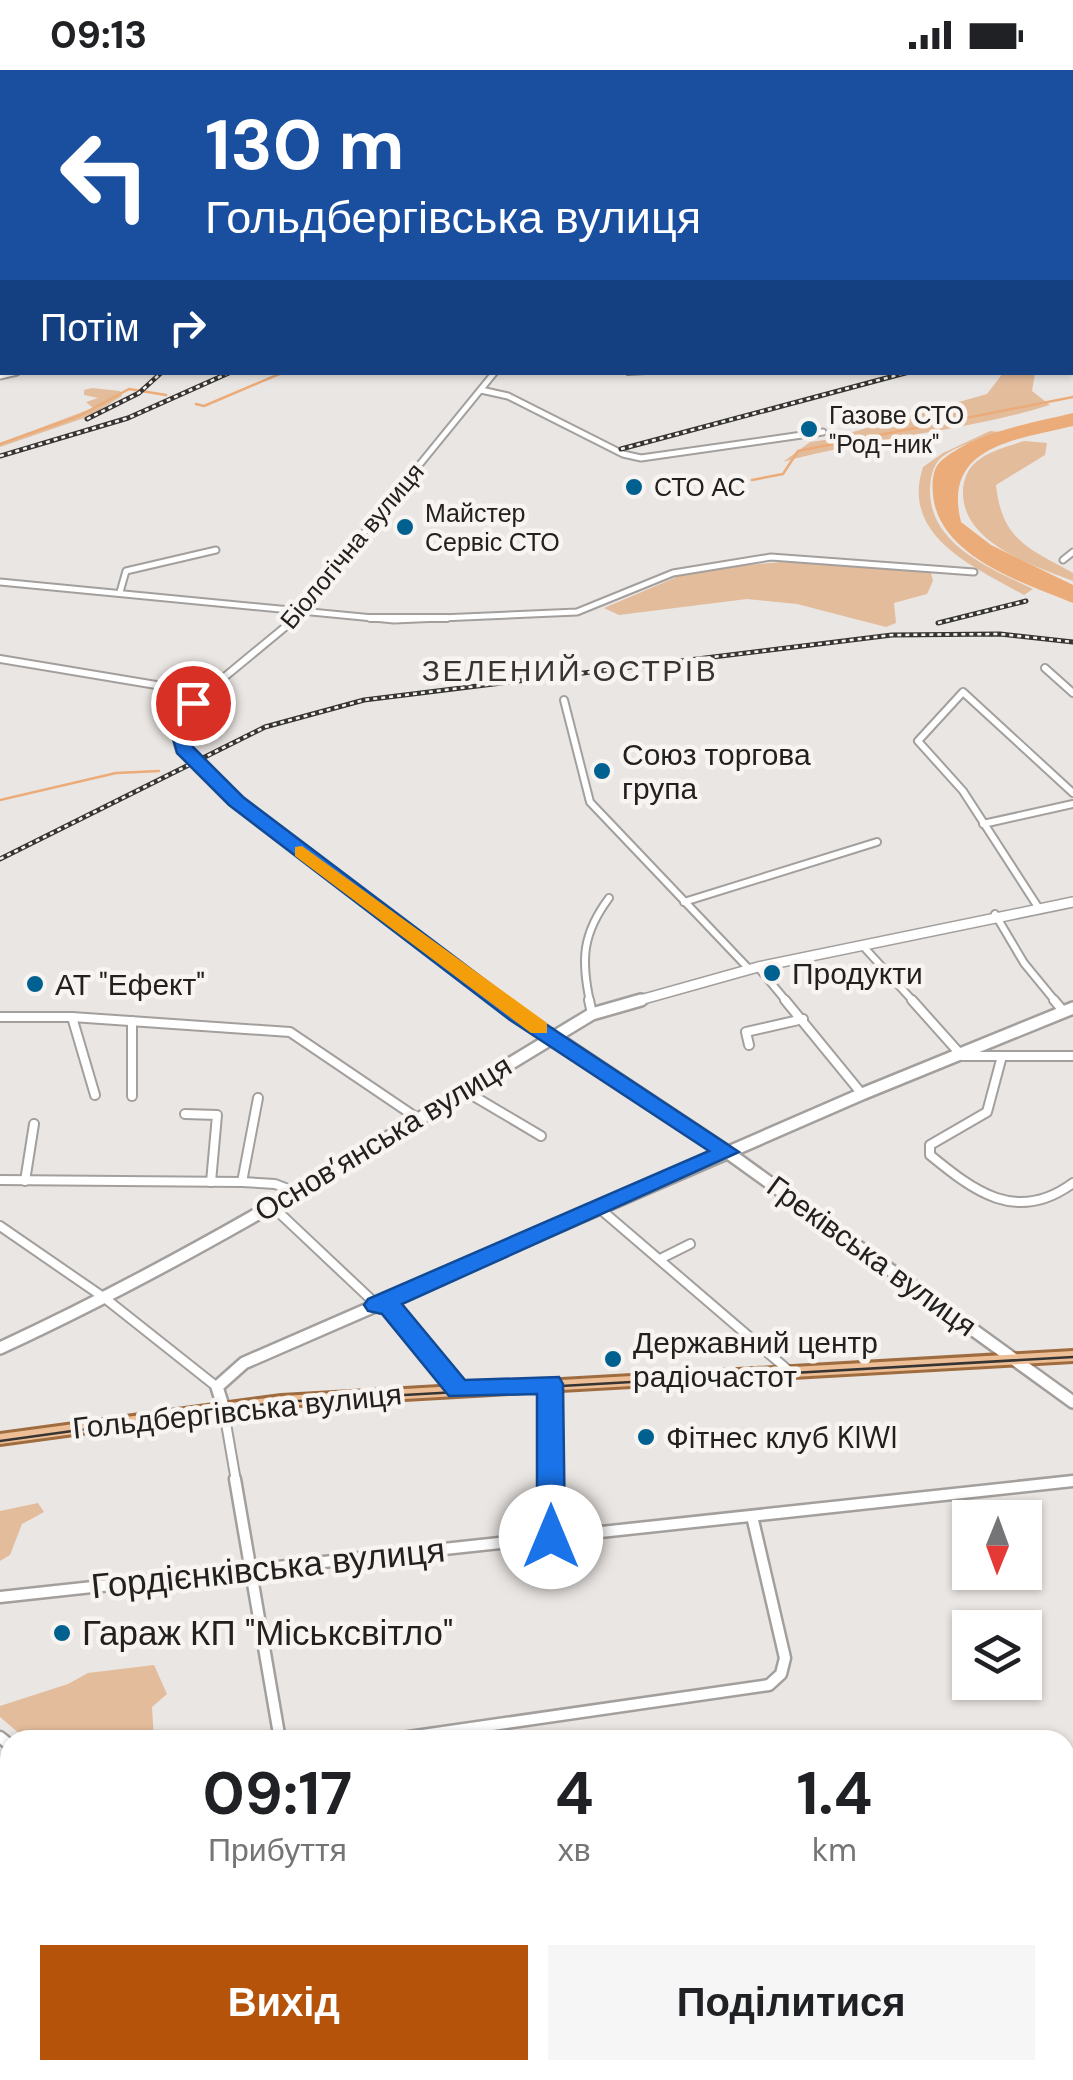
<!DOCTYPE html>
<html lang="uk">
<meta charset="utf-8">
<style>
:root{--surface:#fff;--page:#f6f6f6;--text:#202124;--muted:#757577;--accent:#b45309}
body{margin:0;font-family:"DM Sans",sans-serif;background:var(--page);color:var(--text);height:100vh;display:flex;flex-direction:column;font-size:38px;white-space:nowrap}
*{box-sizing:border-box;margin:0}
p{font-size:32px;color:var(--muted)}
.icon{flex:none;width:55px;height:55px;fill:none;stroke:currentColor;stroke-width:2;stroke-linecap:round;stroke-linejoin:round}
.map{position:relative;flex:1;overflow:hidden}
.details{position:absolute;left:0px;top:1660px;width:1075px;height:350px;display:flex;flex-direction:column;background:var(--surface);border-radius:30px 30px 0 0;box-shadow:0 2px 8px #0004}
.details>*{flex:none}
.banner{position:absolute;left:0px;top:0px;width:1075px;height:305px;box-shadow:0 2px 8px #0004;background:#1a4fa0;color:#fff;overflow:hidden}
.needle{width:65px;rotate:181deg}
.controls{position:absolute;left:952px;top:1430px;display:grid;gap:20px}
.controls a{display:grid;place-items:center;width:90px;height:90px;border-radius:0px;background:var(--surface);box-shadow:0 2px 8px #0004;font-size:50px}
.pin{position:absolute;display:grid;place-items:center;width:85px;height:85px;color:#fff;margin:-42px;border:5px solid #fff;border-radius:50%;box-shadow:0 2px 10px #0007}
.me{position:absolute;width:110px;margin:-55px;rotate:0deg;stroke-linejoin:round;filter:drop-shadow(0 0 8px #0008)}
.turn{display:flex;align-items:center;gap:35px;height:210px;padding:0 40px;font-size:45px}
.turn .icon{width:130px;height:130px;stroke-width:2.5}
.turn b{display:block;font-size:70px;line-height:85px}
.then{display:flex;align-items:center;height:95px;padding:0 40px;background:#0003;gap:20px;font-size:38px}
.eta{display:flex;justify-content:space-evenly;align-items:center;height:170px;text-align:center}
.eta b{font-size:60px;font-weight:700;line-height:70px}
.primary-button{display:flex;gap:20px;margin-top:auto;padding:20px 40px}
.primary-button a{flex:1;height:115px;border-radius:0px;background:var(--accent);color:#fff;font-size:40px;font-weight:700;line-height:115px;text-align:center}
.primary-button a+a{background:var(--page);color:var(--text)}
.status{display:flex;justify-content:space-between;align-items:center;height:70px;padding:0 50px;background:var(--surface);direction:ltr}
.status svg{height:28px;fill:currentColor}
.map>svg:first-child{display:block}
</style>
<div class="status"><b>09:13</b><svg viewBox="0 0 49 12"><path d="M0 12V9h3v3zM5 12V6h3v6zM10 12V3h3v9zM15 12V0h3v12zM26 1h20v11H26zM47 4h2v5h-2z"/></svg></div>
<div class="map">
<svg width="1073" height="2010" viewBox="0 0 1073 2010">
<rect width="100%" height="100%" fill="#eae6e3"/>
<g fill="#e3bc9c">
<polygon points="0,0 385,0 392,2 2,2 0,68"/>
<path d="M1003 303H1035L1032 321 1050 335C963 362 871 367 783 392L810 372 852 366 849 363 987 324Z"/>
<polygon points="92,318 120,321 122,326 90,346 0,377 0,373 93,338 86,332 98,328 84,325 84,320"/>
<path d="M990 361 1000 362C983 369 957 375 942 387 932 395 930 410 930 422 931 476 992 499 1033 519L1024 525C975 497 900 467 923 397L943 383Z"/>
<path d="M1024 371 1047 373 1045 385 996 415C1002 471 1029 478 1073 503V511C1034 496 962 473 963 422 964 387 994 381 1024 371Z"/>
<polygon points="782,492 922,501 931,503 933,511 927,524 894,533 896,553 886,557 797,534 747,529 619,545 604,538 693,500"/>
<polygon points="38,1433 44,1442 22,1454 10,1485 0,1491 0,1441"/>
<polygon points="154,1595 167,1624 152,1637 154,1670 27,1670 0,1647 0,1636 68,1614 88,1603"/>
<polygon points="0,1771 10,1777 10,1872 0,1882"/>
<polygon points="10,1900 10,2000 33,2000 35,2010 0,2010 0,1907"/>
</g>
<path fill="#ebac79" d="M1073 343V356C1015 370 942 376 961 452L991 475 1073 515V533C1024 513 939 487 933 425 932 413 932 398 942 390 976 362 1032 353 1073 343Z"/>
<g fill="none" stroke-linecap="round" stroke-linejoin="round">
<g stroke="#ebac79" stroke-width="2.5">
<polyline points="196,334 204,336 284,302"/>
<polyline points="0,374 79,346 129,319 166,325"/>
<polyline points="752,410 783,404 798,381 1073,327"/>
<polyline points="0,730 116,703 159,701"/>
</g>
<g stroke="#a39f9d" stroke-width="6">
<g id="minor-far4">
<polyline points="440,0 458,2"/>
<polyline points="581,0 594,2"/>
</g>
</g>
<g stroke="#a39f9d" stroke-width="9">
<g id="minor-far3">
<polyline points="0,306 17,302"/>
<polyline points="481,320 508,326 623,384 641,388 823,362"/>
<polyline points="1063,490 1073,482"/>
<polyline points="0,512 394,550 577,542 673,503 771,487 974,502"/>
<polyline points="120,522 126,501 216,480"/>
<polyline points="293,550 495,302"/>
</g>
</g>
<g stroke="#a39f9d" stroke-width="10">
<g id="minor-far2">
<polyline points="296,548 193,633 178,660 194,691 236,731 500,932"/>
<polyline points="370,548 447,548"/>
<polyline points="0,589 204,623"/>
<polyline points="1045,598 1073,623"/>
<polyline points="564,630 590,732 749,899"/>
<polyline points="983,754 1073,734"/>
<polyline points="684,832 877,772"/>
<polyline points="1038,837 963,721 918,671 963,622 1073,723"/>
<polyline points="995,844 1024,893 1056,932"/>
<polyline points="862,875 914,932"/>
<polyline points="758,897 787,932"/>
<path d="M590 932C581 890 582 864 609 828"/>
</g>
</g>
<g stroke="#a39f9d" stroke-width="12">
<g id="minor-far1">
<polyline points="497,930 551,965"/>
<polyline points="589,930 592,944"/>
<polyline points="785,930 862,1024"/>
<polyline points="912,930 962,986 1073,986"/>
<polyline points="1054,930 1064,942"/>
<polyline points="0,947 72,947 290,962 420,1050"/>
<polyline points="72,947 95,1025"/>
<polyline points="132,951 132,1026"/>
<polyline points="749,975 746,962 803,949"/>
<path d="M1002 986 987 1042 930 1075V1085C973 1120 1016 1155 1073 1113"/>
<polyline points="465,1021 541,1066"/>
<polyline points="185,1044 217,1045 211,1112"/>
<polyline points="0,1110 242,1112 275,1114 296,1122"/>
<polyline points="25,1111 34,1054"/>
<polyline points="242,1112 258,1028"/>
<polyline points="272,1136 377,1235 390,1237 459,1319"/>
<polyline points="599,1138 788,1300"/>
<polyline points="0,1156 106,1229 217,1317"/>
<polyline points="660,1189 690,1174"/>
<polyline points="550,1314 551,1411"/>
<polyline points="223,1336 236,1411"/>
</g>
</g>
<g stroke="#a39f9d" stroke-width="15">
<g id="minor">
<polyline points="235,1409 280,1670"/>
<polyline points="551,1409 551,1467"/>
<polyline points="0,1527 1073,1411"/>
<polyline points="0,1667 10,1675"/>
<polyline points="388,1670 769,1615 781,1604 785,1588 752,1446"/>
<polyline points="307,2000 308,2010"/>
</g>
</g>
<g stroke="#a39f9d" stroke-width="12">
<polyline id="tertiary-far1" points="633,932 758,897 1073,832"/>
</g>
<g stroke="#a39f9d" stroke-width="16">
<g id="tertiary">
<polyline points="551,965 727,1082 1073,1332"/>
<path d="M0 1278C206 1183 398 1061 592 944L641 930"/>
<polyline points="223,1336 217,1317 244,1293 862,1024 1073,938"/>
</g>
</g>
<g stroke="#9f6c3f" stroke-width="6">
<polygon id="primary" points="1073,1281 1073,1291 281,1336 0,1374 0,1364 281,1326"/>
</g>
<use href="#minor-far4" stroke="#fff" stroke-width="4"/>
<use href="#minor-far3" stroke="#fff" stroke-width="5"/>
<use href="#minor-far2" stroke="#fff" stroke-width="6"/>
<use href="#minor-far1" stroke="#fff" stroke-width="8"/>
<use href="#minor" stroke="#fff" stroke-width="10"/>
<use href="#tertiary-far1" stroke="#fff" stroke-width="9"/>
<use href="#tertiary" stroke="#fff" stroke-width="11"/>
<use href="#primary" fill="#eebf96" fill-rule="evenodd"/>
<polyline stroke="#363534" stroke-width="2.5" points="0,1371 281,1332 1073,1287"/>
<g stroke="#363534" stroke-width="5">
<g id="rail">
<polyline points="681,2 687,0"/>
<polyline points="627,303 663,302"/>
<polyline points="87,349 139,323 162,302"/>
<polyline points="621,379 909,302"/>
<polyline points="0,386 128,348 231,302"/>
<polyline points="938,553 1026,531"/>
<polyline points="0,789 265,657 364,630 892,565 1000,564 1073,572"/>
</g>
</g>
<use href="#rail" stroke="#f8f4f1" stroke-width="2.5" stroke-dasharray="4" stroke-linecap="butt"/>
</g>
<polygon fill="#1a73e8" stroke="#114b97" stroke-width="2.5" points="186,629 202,633 187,655 193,677 243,727 526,941 739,1082 402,1234 465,1310 559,1307 563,1314 565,1467 561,1474 541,1474 537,1467 537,1324 449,1326 382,1244 368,1241 364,1235 368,1229 709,1081 510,950 229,735 177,683 169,655"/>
<polygon fill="#f59e0b" points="302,776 547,953 547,963 531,963 295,786 295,777"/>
<g fill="#006090" stroke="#f8f4f1" stroke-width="4">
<circle cx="809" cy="359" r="10"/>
<circle cx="634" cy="417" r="10"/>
<circle cx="405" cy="457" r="10"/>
<circle cx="602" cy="701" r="10"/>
<circle cx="772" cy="903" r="10"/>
<circle cx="35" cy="914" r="10"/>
<circle cx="613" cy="1289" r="10"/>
<circle cx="646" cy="1367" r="10"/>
<circle cx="62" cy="1563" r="10"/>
</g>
<g text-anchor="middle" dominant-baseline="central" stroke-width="9" stroke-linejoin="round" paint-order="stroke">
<g font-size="25" fill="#222120" stroke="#f8f4f1" text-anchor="start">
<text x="829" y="345">Газове СТО<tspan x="829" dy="29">"Род-ник"</tspan></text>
<text x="654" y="417">СТО АС</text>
<text x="425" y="443">Майстер<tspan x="425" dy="29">Сервіс СТО</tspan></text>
</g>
<g font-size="25" fill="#222120" stroke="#f8f4f1">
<text transform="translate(352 476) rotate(-50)">Біологічна вулиця</text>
</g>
<g font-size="30" letter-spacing="2.5" fill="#373432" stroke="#f8f4f1">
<text x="570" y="600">ЗЕЛЕНИЙ ОСТРІВ</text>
</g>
<g font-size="30" fill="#222120" stroke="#f8f4f1" text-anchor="start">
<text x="622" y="684">Союз торгова<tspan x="622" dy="34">група</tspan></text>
<text x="792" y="903">Продукти</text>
<text x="55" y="914">АТ "Ефект"</text>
<text x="633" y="1272">Державний центр<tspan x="633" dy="34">радіочастот</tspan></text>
<text x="666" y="1367">Фітнес клуб KIWI</text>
</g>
<g font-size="30" fill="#222120" stroke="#f8f4f1">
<text transform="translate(383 1068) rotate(-31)">Основ’янська вулиця</text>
<text transform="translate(872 1186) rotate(36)">Греківська вулиця</text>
<text transform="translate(237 1341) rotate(-6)">Гольдбергівська вулиця</text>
</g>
<g font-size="35" fill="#222120" stroke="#f8f4f1">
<text transform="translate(268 1498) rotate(-6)">Гордієнківська вулиця</text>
</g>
<g font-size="35" fill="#222120" stroke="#f8f4f1" text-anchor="start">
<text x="82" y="1563">Гараж КП "Міськсвітло"</text>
</g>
</g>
</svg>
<div class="controls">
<a><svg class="needle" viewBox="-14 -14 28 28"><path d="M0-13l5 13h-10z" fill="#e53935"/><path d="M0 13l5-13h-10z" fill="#757577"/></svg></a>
<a><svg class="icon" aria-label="layers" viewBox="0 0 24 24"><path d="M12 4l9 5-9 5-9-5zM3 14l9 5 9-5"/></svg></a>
</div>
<div class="pin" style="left:193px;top:633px;background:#d93025"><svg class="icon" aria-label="arrive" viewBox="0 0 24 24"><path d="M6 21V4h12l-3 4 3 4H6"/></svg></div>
<svg class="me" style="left:551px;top:1467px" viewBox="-20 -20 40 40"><circle r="19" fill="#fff"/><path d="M0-13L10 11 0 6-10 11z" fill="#1a73e8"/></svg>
<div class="banner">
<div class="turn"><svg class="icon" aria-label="left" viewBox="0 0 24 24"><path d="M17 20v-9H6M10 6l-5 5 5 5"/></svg><div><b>130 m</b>Гольдбергівська вулиця</div></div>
<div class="then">Потім<svg class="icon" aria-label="right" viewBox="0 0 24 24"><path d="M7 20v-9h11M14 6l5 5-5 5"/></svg></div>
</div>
<section class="details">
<div class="eta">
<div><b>09:17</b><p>Прибуття</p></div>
<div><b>4</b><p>хв</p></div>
<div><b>1.4</b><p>km</p></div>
</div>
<div class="primary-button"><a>Вихід</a><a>Поділитися</a></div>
</section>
</div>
